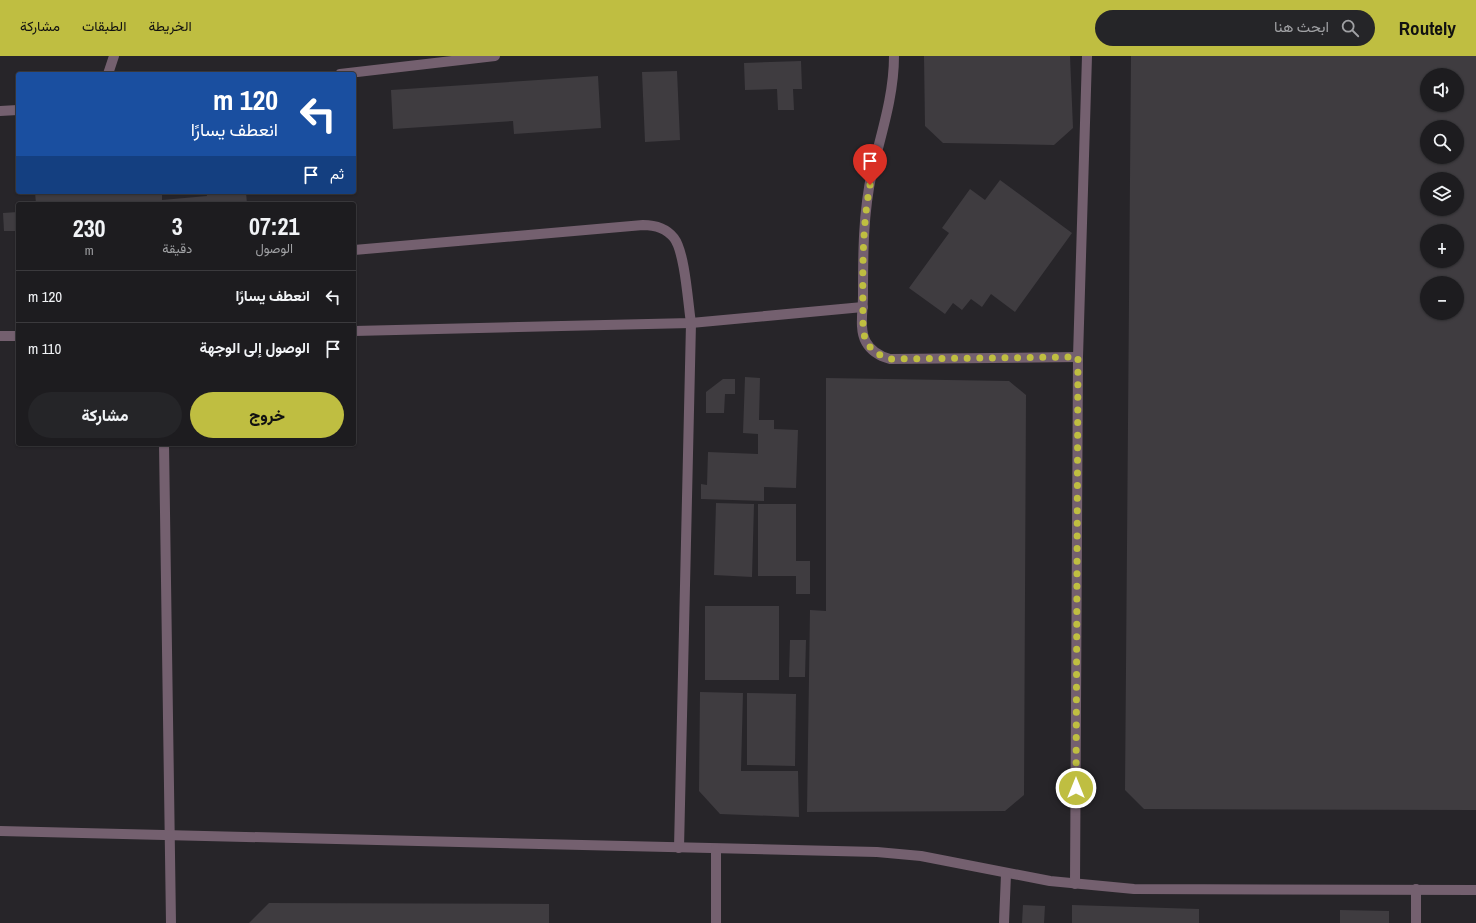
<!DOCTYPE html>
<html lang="ar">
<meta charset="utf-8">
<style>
:root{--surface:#1d1c1f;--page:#252528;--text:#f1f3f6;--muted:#a0a1a4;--line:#3b3a3d;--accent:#bfbe41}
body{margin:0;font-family:"Archivo Narrow",Vazirmatn,sans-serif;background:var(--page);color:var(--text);direction:rtl;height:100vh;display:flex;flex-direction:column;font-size:15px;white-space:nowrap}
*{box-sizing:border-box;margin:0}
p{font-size:13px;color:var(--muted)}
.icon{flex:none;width:22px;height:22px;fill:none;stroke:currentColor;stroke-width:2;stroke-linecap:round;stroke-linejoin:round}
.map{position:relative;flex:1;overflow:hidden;direction:ltr}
.sheet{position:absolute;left:16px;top:146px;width:340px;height:244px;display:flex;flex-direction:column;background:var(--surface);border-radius:4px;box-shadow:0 1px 3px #0004,0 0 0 1px var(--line);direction:rtl}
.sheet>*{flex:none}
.top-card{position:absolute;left:16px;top:16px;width:340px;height:122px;border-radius:4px;box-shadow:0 1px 3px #0004,0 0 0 1px var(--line);direction:rtl;background:#1a4fa0;color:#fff;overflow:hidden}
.tools{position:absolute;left:1420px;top:12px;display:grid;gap:8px}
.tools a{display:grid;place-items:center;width:44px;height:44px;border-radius:50%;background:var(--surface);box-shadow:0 1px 3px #0004,0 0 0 1px var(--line);font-size:20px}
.pin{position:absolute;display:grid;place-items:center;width:34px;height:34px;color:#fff;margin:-41px -17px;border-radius:50% 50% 50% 0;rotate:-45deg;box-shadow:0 0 4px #0007}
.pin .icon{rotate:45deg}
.me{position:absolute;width:44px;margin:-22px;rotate:0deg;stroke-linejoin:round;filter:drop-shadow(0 0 3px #0008)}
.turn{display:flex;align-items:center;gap:14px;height:84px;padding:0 12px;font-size:18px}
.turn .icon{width:52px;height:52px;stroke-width:2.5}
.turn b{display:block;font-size:28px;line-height:34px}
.then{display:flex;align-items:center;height:38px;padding:0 12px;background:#0003;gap:8px;font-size:15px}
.eta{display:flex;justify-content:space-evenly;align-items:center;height:68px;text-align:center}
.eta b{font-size:24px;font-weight:800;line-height:28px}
.primary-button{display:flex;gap:8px;margin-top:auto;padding:8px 12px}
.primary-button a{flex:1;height:46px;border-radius:24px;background:var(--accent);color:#111;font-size:16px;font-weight:800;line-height:46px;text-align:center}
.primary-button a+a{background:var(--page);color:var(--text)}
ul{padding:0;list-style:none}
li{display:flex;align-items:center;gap:12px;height:52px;padding:0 12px;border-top:1px solid var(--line)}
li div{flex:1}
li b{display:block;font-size:15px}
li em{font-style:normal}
header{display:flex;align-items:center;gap:24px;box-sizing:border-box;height:56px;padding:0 20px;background:var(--accent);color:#111}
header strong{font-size:19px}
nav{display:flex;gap:22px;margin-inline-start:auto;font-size:14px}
.search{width:280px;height:36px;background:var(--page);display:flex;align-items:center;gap:10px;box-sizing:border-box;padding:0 14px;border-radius:22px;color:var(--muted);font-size:15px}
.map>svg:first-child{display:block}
</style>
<header>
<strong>Routely</strong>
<div class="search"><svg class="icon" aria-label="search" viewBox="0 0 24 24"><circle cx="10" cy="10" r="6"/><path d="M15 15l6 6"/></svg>ابحث هنا</div>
<nav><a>الخريطة</a><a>الطبقات</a><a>مشاركة</a></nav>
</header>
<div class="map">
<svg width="1476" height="867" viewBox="0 0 1476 867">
<rect width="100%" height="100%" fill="#272529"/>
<g fill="#3f3c40" fill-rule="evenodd">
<polygon points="924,0 1070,0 1073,72 1054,89 943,87 925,70"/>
<path d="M1131 0H1476V754L1144 753 1125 734ZM1427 19H1457V49H1427ZM1427 71H1457V101H1427ZM1427 123H1457V153H1427ZM1427 175H1457V205H1427ZM1427 227H1457V257H1427Z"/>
<polygon points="801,5 802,33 793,33 794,54 778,54 777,33 745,34 744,7"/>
<polygon points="677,15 680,84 645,86 642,16"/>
<polygon points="598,20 601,72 514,78 513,65 393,73 391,34"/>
<polygon points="1000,124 1072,177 1015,256 991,238 982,251 971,243 962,254 953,247 945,258 909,232 949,177 942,172 970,133 985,144"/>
<polygon points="35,136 162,136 162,144 207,140 206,136 246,136 247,148 36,148"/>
<polygon points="18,156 18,175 4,175 3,157"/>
<polygon points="745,321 760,322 759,364 774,364 774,373 798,374 796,432 764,431 764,445 701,443 701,428 707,429 708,396 758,398 758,378 743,377"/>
<polygon points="826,322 1009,325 1026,339 1024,739 1005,755 807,756 810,554 826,555"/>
<polygon points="723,323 735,323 735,338 725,338 724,357 706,357 706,336"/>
<polygon points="716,447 754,448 752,521 714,519"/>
<polygon points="758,448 796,448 796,505 810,505 810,538 796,538 796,520 758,520"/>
<rect x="705" y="550" width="74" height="74"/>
<polygon points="790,584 806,584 805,621 789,621"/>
<polygon points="700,636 743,637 741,715 798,715 799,761 720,758 699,735"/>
<polygon points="747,637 796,638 795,710 747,709"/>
<polygon points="269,847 549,848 549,867 249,867"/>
<polygon points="1023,849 1045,850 1044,867 1022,867"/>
<polygon points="1072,849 1199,853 1199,867 1072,867"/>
<polygon points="1340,854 1389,855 1389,867 1340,867"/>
</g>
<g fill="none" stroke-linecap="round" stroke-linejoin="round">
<g stroke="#74606f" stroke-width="10">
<path d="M894 0C894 40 881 78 872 116 863 157 863 199 863 240 863 254 859 274 866 286 871 295 879 300 890 303L1078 301"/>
<polyline points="108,18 114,0"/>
<polyline points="340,18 495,0"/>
<polyline points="0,55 18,54"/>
<path d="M354 194 643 169C655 169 666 172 674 182 685 196 688 248 691 267L679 792"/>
<polyline points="354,275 691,267 863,251"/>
<polyline points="0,280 18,280"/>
<polyline points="164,388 171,867"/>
<polyline points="0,775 877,796 921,800 1050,825 1134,833 1476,834"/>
<polyline points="1075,828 1078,301 1087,0"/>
<polyline points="716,867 716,793"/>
<polyline points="1004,867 1006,818"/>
<polyline points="1416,867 1416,833"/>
</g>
</g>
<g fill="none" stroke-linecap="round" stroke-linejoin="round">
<path stroke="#bfbe41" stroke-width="7" stroke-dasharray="0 12.6" d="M870 129C861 177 863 225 863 274 866 290 874 298 890 303L1078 301 1076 732"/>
</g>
</svg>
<div class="tools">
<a><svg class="icon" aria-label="sound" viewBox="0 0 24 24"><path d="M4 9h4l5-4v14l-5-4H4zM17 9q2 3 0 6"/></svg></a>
<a><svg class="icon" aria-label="search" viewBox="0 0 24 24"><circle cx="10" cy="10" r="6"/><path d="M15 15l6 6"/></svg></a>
<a><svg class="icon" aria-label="layers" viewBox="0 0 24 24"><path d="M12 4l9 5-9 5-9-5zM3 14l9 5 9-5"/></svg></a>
<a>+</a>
<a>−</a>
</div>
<div class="pin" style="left:870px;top:129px;background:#d93025"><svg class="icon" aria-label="arrive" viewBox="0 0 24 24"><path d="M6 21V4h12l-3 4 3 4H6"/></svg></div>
<svg class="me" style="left:1076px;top:732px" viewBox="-20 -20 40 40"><circle r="17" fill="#bfbe41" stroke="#fff" stroke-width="3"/><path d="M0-11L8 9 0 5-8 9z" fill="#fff"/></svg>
<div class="top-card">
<div class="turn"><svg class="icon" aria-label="left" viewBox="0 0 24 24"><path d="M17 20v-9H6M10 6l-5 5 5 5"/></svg><div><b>120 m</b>انعطف يسارًا</div></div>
<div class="then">ثم<svg class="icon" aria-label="arrive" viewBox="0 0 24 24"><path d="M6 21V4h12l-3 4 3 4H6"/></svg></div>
</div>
<section class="sheet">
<div class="eta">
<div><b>07:21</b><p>الوصول</p></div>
<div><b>3</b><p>دقيقة</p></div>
<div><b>230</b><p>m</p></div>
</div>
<ul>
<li><svg class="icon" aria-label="left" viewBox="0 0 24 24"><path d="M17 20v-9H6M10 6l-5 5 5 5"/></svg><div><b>انعطف يسارًا</b></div><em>120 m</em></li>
<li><svg class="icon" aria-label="arrive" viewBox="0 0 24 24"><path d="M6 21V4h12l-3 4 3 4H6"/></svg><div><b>الوصول إلى الوجهة</b></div><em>110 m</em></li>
</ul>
<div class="primary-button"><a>خروج</a><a>مشاركة</a></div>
</section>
</div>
